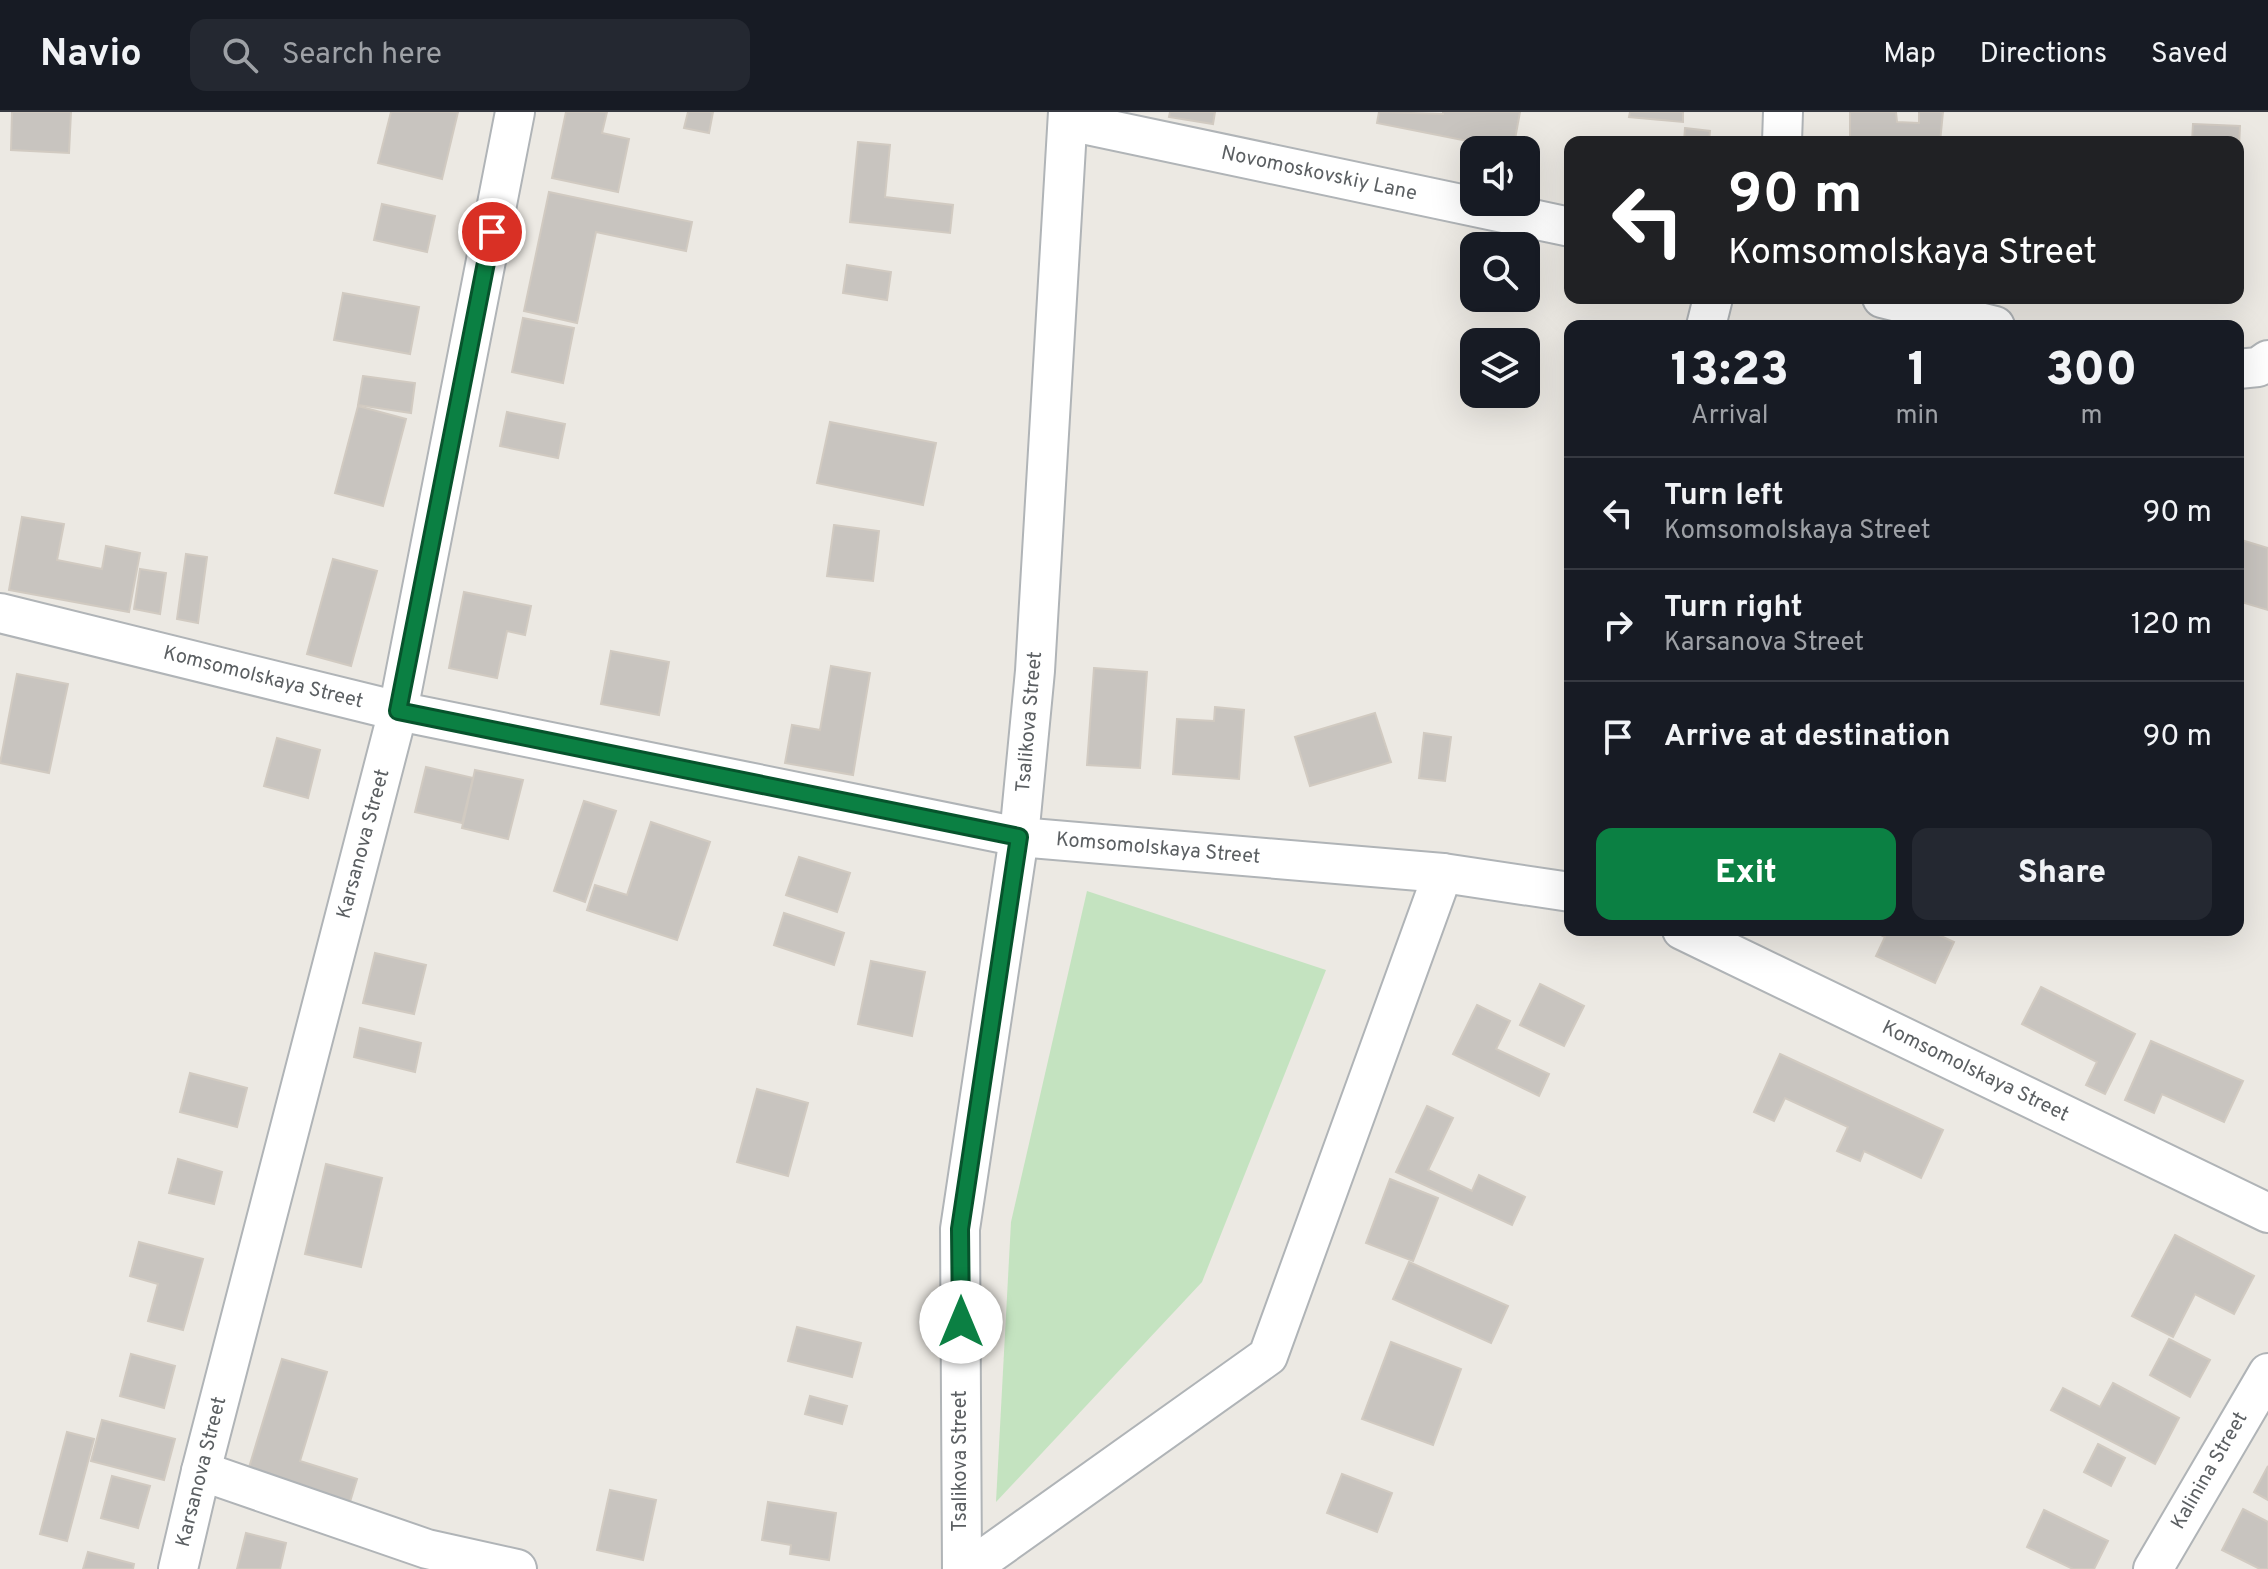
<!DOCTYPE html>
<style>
:root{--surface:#171b24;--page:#242831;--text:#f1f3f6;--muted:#9ea1a6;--line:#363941;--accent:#0b8043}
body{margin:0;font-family:Overpass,sans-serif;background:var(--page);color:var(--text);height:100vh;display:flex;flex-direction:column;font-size:30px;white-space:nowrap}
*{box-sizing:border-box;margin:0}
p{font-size:26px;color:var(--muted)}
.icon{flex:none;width:44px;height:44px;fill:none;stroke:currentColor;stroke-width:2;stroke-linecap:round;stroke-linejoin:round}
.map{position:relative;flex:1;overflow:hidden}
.drawer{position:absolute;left:1564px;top:208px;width:680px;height:616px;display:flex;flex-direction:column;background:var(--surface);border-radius:16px;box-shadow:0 8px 32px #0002}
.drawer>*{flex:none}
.guide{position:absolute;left:1564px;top:24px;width:680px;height:168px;border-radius:16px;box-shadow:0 8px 32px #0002;background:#202124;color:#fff;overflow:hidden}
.buttons{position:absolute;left:1460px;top:24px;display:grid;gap:16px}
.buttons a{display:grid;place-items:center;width:80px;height:80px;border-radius:16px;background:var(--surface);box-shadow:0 8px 32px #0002;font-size:40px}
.pin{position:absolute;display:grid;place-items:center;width:68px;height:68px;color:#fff;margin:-34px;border:4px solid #fff;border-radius:50%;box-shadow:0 2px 8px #0007}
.me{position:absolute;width:88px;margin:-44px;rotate:0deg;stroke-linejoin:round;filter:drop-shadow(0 0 6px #0008)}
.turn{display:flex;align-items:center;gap:28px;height:168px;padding:0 32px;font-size:36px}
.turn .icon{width:104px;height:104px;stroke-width:2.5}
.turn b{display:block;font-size:56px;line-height:68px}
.eta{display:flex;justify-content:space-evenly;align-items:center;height:136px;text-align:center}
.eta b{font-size:48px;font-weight:800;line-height:56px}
.action{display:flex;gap:16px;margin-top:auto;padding:16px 32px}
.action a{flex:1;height:92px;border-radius:16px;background:var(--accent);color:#fff;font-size:32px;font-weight:800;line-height:92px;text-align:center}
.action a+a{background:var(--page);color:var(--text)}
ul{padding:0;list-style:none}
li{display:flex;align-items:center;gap:24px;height:112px;padding:0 32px;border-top:2px solid var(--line)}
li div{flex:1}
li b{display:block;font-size:30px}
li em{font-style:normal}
header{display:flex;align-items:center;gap:48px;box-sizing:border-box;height:112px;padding:0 40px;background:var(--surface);border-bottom:2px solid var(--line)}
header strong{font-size:38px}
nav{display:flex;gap:44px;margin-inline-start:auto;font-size:28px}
.search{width:560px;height:72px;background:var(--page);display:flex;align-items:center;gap:20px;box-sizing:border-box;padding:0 28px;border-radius:16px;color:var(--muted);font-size:30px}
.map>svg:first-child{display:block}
</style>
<header>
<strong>Navio</strong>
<div class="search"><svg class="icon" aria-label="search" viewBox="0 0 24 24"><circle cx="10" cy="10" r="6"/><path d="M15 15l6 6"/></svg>Search here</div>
<nav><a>Map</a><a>Directions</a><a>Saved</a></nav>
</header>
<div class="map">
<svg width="2268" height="1457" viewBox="0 0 2268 1457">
<rect width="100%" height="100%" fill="#ece9e3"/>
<polygon fill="#c4e3c0" points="1087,779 1326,858 1202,1170 996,1390 1011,1110"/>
<g fill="#c8c4bf" stroke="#d1cac1" stroke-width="2">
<polygon points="12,0 71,0 69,41 11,38"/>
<polygon points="391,0 458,0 442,67 378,51"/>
<polygon points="566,0 607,0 602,21 629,27 618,80 552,66"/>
<polygon points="688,0 713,0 709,21 684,16"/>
<polygon points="1170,0 1215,0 1213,12 1169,5"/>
<polygon points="1379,0 1443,2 1443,0 1520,0 1513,38 1377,11"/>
<polygon points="1630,0 1683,0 1683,10 1629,5"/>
<polygon points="1850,0 1896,0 1897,10 1919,11 1919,0 1943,0 1940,30 1850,30"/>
<polygon points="2193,12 2240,14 2238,55 2238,30 2192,30"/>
<polygon points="1685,16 1710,19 1709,30 1684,30"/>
<polygon points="858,30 890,33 885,85 953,93 950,121 850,110"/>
<polygon points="549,80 692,110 686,139 596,120 577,211 524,199"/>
<polygon points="382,92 435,104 427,140 374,128"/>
<polygon points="847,153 891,160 887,188 843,181"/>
<polygon points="343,181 419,195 410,242 334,228"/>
<polygon points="523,206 574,216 563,271 512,260"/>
<polygon points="363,264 415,271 411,301 358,293"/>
<polygon points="358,294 406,307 383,394 335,381"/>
<polygon points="507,300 565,312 558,346 500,334"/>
<polygon points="830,310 936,331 923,393 817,371"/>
<polygon points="22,405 64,412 57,448 102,457 106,434 140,441 129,500 9,478"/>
<polygon points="834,413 879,419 873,469 827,464"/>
<polygon points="2238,427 2268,436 2268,498 2238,489"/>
<polygon points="186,442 207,445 198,511 177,507"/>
<polygon points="333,447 377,459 351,554 307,542"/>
<polygon points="140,457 166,461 160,502 134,497"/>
<polygon points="464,480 531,494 525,523 507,519 497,566 449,556"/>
<polygon points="611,539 669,550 659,603 601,592"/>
<polygon points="831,554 870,561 853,663 785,651 792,613 820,618"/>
<polygon points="1094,556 1147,560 1140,656 1087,653"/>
<polygon points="17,562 68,572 49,661 0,651"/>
<polygon points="1215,595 1244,598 1239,667 1173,662 1177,607 1214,609"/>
<polygon points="1375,601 1391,650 1310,674 1295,625"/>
<polygon points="1424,621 1451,625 1445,669 1419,666"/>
<polygon points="277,626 320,638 308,686 264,674"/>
<polygon points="426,655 473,666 462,711 415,700"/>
<polygon points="475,658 523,668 508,727 462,716"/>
<polygon points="584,689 616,699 585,790 554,779"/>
<polygon points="651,710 710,730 677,828 587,798 595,773 627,783"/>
<polygon points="799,745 850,761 837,800 786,783"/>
<polygon points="784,801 844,821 834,853 774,833"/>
<polygon points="1870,818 1928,818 1954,830 1935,871 1876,844 1885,825"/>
<polygon points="375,841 426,853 414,902 363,891"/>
<polygon points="871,849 925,860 912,924 858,912"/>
<polygon points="1540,872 1584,894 1564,934 1520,913"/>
<polygon points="2041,875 2135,922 2105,982 2086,973 2097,950 2022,912"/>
<polygon points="1477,893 1510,909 1496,937 1549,962 1539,984 1453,942"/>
<polygon points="360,916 421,931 415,960 354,945"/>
<polygon points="2151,929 2243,969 2224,1010 2162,982 2154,1001 2125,988"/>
<polygon points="1780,942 1943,1018 1921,1066 1864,1039 1860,1049 1837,1039 1848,1015 1785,986 1774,1009 1754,1000"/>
<polygon points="190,961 247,976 237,1015 180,1000"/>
<polygon points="757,977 808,991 788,1064 737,1050"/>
<polygon points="1427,994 1453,1006 1428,1058 1472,1079 1479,1063 1525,1085 1512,1113 1396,1060"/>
<polygon points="178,1047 222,1060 214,1092 169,1081"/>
<polygon points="326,1052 382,1066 361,1155 305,1142"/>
<polygon points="1390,1067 1438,1086 1413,1149 1366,1131"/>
<polygon points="2175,1123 2254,1164 2234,1202 2195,1182 2173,1225 2132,1204"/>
<polygon points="139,1130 203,1147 183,1218 148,1209 158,1172 130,1164"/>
<polygon points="1409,1150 1508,1194 1491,1231 1393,1187"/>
<polygon points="797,1215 861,1231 852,1265 788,1249"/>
<polygon points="2169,1227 2210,1248 2190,1285 2150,1263"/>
<polygon points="1391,1230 1461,1257 1433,1333 1362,1307"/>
<polygon points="131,1242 175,1254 164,1296 120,1284"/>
<polygon points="282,1247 327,1260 300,1349 357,1367 349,1393 247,1362"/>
<polygon points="2113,1271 2179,1306 2155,1352 2051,1298 2063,1276 2100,1295"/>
<polygon points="810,1284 847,1294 842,1312 805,1302"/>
<polygon points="102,1308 175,1327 164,1368 91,1349"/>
<polygon points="67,1320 94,1327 67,1429 40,1422"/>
<polygon points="2098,1332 2125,1346 2111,1374 2084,1360"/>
<polygon points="2268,1354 2268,1388 2254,1380"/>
<polygon points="1342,1362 1392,1381 1377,1420 1327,1401"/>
<polygon points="112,1364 150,1374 138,1416 101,1406"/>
<polygon points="610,1378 656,1388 643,1448 597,1438"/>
<polygon points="768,1390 836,1401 829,1448 790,1442 791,1433 762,1428"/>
<polygon points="2243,1397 2268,1410 2268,1457 2260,1457 2222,1438"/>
<polygon points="2044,1398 2108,1429 2094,1457 2073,1457 2027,1435"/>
<polygon points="246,1421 286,1431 280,1457 237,1457"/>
<polygon points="88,1440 134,1452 133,1457 83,1457"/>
</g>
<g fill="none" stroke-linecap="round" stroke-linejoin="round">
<g stroke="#b0b4b7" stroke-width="42">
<g id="minor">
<polyline points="1068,9 1570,115"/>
<polyline points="1782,30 1783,0"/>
<polyline points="1882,186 1995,214"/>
<polyline points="1706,214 1713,186"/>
<polyline points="2238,257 2258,255 2268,248"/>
<polyline points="0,501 398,599 1019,725 1443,761 1570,780"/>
<polyline points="1682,818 2268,1101"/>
<polyline points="201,1359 427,1437 517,1457"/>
<polyline points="178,1457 201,1359 398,599 515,0"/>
<polyline points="962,1457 960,1117 1019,725 1035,559 1068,0"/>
<polyline points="969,1457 1268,1244 1443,761"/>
<polyline points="2153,1457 2268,1261"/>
</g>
</g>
<use href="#minor" stroke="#fff" stroke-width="38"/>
</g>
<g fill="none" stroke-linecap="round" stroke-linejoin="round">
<g stroke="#07532c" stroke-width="20">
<polyline id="route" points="492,120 398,599 1019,725 960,1117 961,1210"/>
</g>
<use href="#route" stroke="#0b8043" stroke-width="14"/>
</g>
<g text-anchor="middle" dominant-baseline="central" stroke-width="7" stroke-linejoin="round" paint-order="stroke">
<g font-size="20" fill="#5b5f62" stroke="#fff">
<text transform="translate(1319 62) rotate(12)">Novomoskovskiy Lane</text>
<text transform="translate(263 566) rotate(14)">Komsomolskaya Street</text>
<text transform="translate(1030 610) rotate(-85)">Tsalikova Street</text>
<text transform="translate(364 732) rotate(-75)">Karsanova Street</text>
<text transform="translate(1158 737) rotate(5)">Komsomolskaya Street</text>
<text transform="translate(1975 960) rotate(26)">Komsomolskaya Street</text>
<text transform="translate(961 1349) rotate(-90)">Tsalikova Street</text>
<text transform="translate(2210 1359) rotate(-60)">Kalinina Street</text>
<text transform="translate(202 1360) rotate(-76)">Karsanova Street</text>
</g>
</g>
</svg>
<div class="buttons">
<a><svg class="icon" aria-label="sound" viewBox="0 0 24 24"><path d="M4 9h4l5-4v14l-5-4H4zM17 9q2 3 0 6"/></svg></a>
<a><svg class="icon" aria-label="search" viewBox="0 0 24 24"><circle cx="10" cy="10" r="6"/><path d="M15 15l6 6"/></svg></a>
<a><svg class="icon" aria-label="layers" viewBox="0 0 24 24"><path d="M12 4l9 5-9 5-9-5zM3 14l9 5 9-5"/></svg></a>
</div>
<div class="pin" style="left:492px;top:120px;background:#d93025"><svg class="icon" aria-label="arrive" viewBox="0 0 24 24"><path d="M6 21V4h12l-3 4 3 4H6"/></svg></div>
<svg class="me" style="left:961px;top:1210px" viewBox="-20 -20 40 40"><circle r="19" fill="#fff"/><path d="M0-13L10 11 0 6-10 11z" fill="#0b8043"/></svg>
<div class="guide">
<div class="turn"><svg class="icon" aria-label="left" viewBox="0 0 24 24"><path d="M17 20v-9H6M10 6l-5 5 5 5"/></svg><div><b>90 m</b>Komsomolskaya Street</div></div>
</div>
<section class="drawer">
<div class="eta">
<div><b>13:23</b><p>Arrival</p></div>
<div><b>1</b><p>min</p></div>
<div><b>300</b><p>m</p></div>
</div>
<ul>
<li><svg class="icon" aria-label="left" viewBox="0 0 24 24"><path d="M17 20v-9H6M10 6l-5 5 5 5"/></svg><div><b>Turn left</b><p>Komsomolskaya Street</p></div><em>90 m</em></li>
<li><svg class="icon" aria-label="right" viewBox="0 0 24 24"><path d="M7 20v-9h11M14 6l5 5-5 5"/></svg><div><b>Turn right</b><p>Karsanova Street</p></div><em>120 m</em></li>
<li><svg class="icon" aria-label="arrive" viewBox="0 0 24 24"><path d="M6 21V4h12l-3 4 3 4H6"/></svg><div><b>Arrive at destination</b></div><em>90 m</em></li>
</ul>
<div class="action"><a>Exit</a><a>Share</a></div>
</section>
</div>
